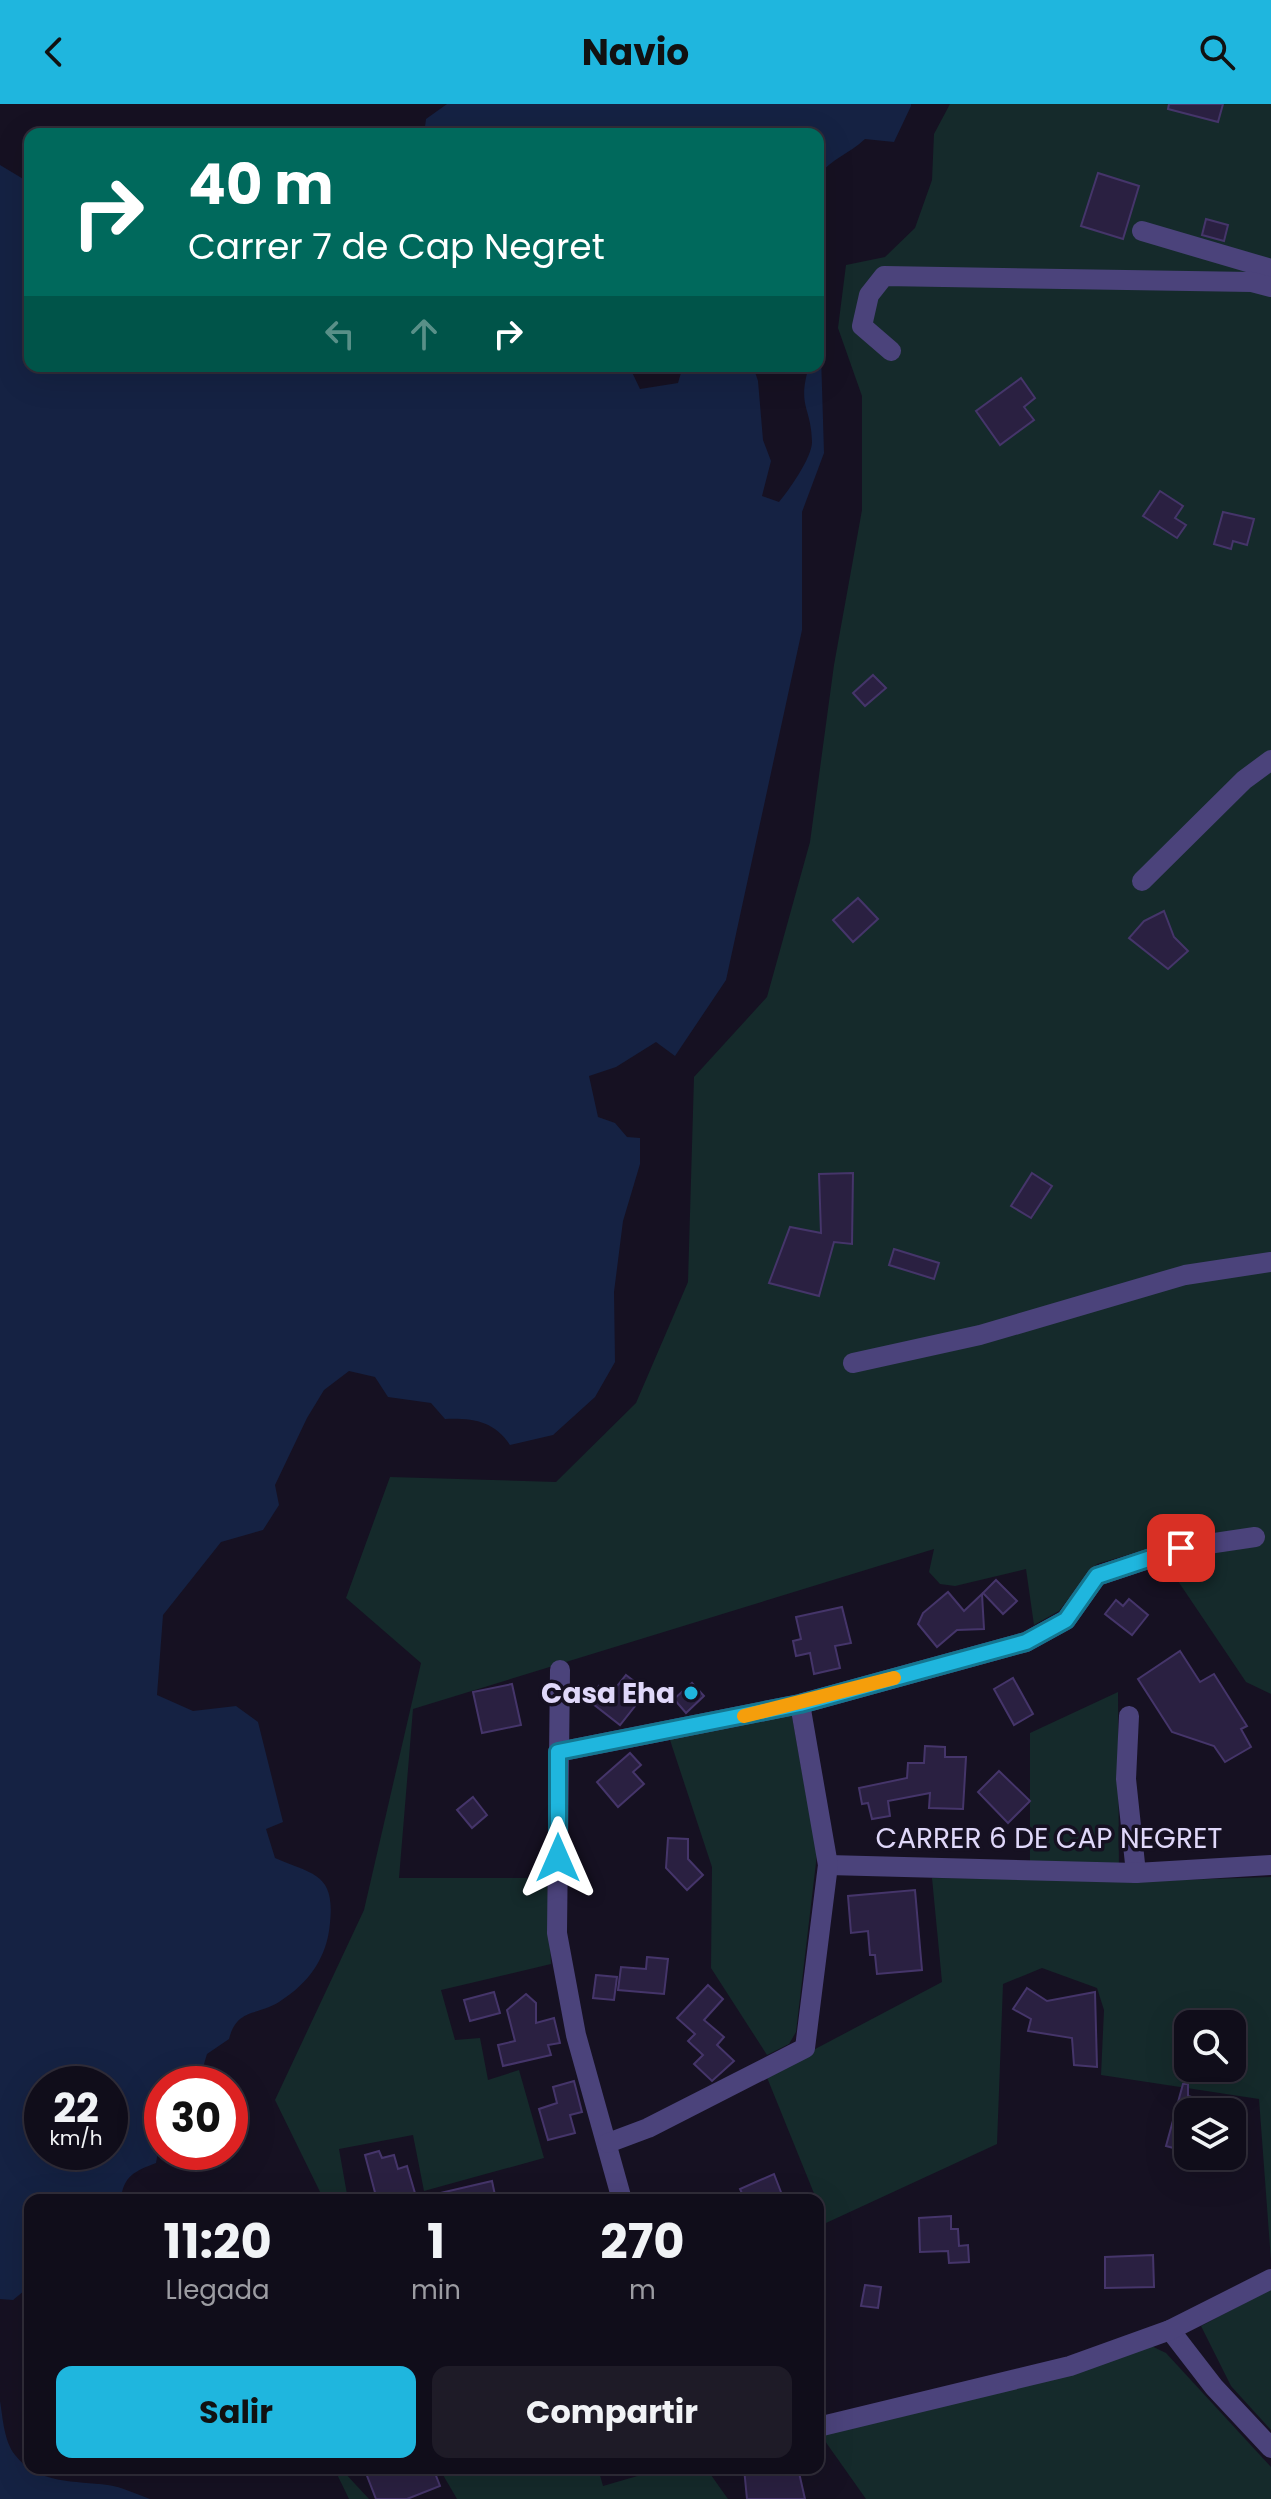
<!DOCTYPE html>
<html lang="es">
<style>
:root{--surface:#100d1a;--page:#1e1b27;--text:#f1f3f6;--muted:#9c9ca2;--line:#302d39;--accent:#1fb6de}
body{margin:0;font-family:Poppins,sans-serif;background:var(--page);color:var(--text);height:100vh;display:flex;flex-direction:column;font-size:30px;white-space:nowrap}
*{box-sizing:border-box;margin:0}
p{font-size:26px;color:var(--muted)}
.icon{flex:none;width:44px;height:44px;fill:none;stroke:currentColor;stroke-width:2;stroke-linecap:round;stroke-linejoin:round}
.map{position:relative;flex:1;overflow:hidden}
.details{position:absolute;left:24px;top:2090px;width:800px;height:280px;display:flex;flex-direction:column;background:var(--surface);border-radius:16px;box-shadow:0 8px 32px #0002,0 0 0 2px var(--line)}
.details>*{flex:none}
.banner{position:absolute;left:24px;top:24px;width:800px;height:244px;border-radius:16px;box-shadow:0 8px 32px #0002,0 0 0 2px var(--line);background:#00695c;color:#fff;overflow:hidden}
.controls{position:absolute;left:1174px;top:1906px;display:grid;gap:16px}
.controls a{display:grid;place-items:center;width:72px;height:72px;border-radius:16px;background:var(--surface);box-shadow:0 8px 32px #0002,0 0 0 2px var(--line);font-size:40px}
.speed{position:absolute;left:24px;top:1962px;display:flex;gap:16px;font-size:40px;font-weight:700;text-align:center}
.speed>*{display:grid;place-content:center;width:104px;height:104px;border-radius:50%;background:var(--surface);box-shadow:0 8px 32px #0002,0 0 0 2px var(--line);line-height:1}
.speed small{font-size:20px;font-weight:400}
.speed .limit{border:12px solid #d22;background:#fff;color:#111}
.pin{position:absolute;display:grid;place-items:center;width:68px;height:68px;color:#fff;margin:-34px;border-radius:16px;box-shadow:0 4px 12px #0006}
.me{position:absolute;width:88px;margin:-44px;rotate:0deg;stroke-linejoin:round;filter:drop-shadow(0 0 6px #0008)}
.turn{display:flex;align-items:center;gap:28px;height:168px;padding:0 32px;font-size:36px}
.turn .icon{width:104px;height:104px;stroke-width:2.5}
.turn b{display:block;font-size:56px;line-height:68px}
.lanes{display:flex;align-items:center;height:76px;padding:0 32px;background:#0003;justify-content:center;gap:40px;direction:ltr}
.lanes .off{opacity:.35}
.eta{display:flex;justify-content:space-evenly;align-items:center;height:136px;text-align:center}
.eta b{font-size:48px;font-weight:700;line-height:56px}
.action{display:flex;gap:16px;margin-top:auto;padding:16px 32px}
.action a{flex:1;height:92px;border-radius:16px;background:var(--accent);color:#111;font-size:32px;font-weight:700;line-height:92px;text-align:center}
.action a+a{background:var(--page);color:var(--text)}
header{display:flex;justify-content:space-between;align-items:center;height:104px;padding:0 32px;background:var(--accent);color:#111;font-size:36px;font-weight:700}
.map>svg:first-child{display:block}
</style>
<header><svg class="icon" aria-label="back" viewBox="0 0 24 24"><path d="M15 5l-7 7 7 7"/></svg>Navio<svg class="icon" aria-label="search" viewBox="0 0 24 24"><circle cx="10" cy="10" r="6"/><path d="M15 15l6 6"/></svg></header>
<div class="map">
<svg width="1271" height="2395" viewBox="0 0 1271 2395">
<rect width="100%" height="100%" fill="#161122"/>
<g fill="#152a2b" fill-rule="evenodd">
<polygon points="950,0 1271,0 1271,1590 1246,1578 1155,1443 1097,1460 1059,1507 1034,1521 1026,1465 955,1482 940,1480 929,1468 934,1445 413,1605 399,1774 547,1774 551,1860 441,1886 455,1936 480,1934 488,1976 519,1966 544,2054 424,2087 413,2031 339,2045 348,2096 324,2096 275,1996 364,1806 421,1559 346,1494 390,1373 556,1378 636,1299 688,1178 694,973 767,893 810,738 834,561 862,406 862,292 838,224 846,161 885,153 915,124 932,76 934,30"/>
<path d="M1118 1588 1119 1778 1271 1773V2157L1259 1995 1101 1971 1104 1906 1097 1884 1042 1864 1003 1880 997 2040 826 2119 766 1971 942 1878 932 1774 1030 1775V1629ZM1188 1920H1232V1964H1188Z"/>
<polygon points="791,1607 817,1750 796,1928 789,1940 767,1951 711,1864 712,1763 669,1633"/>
<polygon points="1271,2185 1271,2326 1231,2282 1201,2222"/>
<polygon points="1145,2239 1166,2249 1271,2363 1271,2395 866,2395 820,2330"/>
<polygon points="334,2364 346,2364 343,2367 369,2395 349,2395"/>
<polygon points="439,2364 598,2364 603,2382 665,2364 706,2364 728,2395 457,2395"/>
</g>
<g fill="#152243" fill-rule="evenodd">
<path d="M447 0H911V2L894 38 865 35C849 50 831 55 818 72V30H463L459 23H425L426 15Z"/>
<path d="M0 61 30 79V262H625L630 264 640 285 678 279 683 262H753L758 277 763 336 771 357 762 392 779 398C789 386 813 352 812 337 811 302 797 303 809 262H818L821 251 824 349 802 408V526L726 876 675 952 656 938 616 963 589 972 598 1013 615 1019 627 1033 640 1034V1060L623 1117 614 1188 615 1258 595 1293 553 1331 510 1341C494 1317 473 1314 445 1315L431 1299 388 1293 375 1273 349 1267 324 1286 307 1314 275 1381 279 1401 263 1426 221 1438 163 1511 157 1591 193 1607 236 1602 258 1618 283 1718 266 1725 275 1754C315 1771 335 1770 330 1819 327 1854 309 1879 279 1898 256 1912 237 1904 229 1935L207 1950 198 1980H162V2016L156 2024 159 2042 156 2059C135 2067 123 2072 121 2096H30V2182L13 2196 0 2195ZM42 1980H110V2048H42Z"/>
<path d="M0 2297C3 2315 4 2337 15 2351 37 2380 76 2377 108 2381 122 2383 136 2390 150 2395H0Z"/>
</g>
<g fill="#2a2041" stroke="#45356a" stroke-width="2">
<polygon points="1169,0 1223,0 1218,18 1168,5"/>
<polygon points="1098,69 1139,82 1123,135 1081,122"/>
<polygon points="1206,115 1228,121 1224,137 1202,131"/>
<polygon points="1021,274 1035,294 1024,303 1034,316 1000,341 976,307"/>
<polygon points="1160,387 1183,402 1175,414 1186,421 1177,434 1143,412"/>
<polygon points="1223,408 1254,415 1247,441 1233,437 1231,445 1214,440"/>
<polygon points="873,571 886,584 865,602 853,589"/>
<polygon points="858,794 878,815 853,838 833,816"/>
<polygon points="1164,807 1174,833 1188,847 1168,865 1129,834 1144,817"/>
<polygon points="853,1069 852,1140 834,1138 819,1192 769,1179 790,1123 821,1129 819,1070"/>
<polygon points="1032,1069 1052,1082 1031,1114 1011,1102"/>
<polygon points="894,1145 939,1159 934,1175 889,1161"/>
<polygon points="996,1476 1017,1497 1003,1510 983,1489"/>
<polygon points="948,1488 964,1507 982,1490 984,1525 957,1526 937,1543 918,1520 923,1509"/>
<polygon points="1129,1495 1148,1511 1132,1531 1105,1510 1116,1496 1123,1502"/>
<polygon points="842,1503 851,1539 835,1542 840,1564 814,1570 810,1549 796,1552 793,1537 801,1535 796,1513"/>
<polygon points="1180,1547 1200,1578 1214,1570 1247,1622 1241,1625 1251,1643 1225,1658 1214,1642 1172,1628 1138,1575"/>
<polygon points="626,1571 647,1587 620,1621 588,1596 599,1582 610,1591"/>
<polygon points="1013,1574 1033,1610 1014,1621 994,1585"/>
<polygon points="692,1579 704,1592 686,1609 674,1595"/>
<polygon points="512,1580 521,1621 482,1629 473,1588"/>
<polygon points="925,1642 945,1643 945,1653 966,1653 963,1705 929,1704 930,1689 888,1697 890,1712 872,1715 868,1699 862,1700 859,1684 907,1674 908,1659 924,1659"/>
<polygon points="630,1649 641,1661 633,1668 644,1680 618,1703 597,1678"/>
<polygon points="999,1667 1030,1697 1008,1719 978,1688"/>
<polygon points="473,1693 487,1711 472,1724 457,1706"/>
<polygon points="668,1734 688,1735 688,1755 703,1771 687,1786 666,1764"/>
<polygon points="915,1786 922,1866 877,1870 875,1851 870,1851 868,1827 851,1829 848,1792"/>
<polygon points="647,1853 668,1855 664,1890 618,1886 621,1863 646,1865"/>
<polygon points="596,1871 617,1873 614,1896 593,1894"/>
<polygon points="708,1881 723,1895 704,1916 724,1933 717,1941 734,1957 712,1977 694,1960 703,1951 688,1937 695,1930 677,1914"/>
<polygon points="1027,1884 1047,1897 1095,1888 1097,1963 1074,1961 1072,1934 1028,1927 1031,1915 1013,1905"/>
<polygon points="494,1888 500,1909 470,1917 464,1896"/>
<polygon points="526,1890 536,1899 536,1919 554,1914 560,1939 548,1941 551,1951 503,1962 498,1941 515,1937 507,1906"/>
<polygon points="574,1977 582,2008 570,2011 575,2029 548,2036 539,2005 557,1999 553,1983"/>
<polygon points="1183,1980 1188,1980 1188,1992 1228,2003 1228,2008 1188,2008 1188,2048 1166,2042"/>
<polygon points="379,2047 382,2054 394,2051 398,2065 407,2062 417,2096 377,2096 365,2051"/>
<polygon points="774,2070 784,2096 745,2096 740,2085"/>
<polygon points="492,2077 496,2096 437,2096 436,2090"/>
<polygon points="951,2112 951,2125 958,2125 959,2142 968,2141 969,2158 949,2159 948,2147 920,2148 919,2114"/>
<polygon points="1153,2151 1154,2183 1105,2184 1105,2153"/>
<polygon points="865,2181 881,2183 878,2204 861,2202"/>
<polygon points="364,2364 433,2364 440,2382 407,2395 376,2395"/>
<polygon points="744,2364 798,2364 805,2395 747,2395"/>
</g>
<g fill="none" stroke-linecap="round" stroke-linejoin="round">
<g stroke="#4b437b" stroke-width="20">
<polyline points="1142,127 1271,165"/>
<polyline points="891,247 862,222 869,191 884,172 1252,178 1271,183"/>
<polyline points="1142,777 1244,676 1271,656"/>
<polyline points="853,1259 980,1231 1185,1171 1271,1158"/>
<polyline points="560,1566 557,1829 576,1931 622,2096"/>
<polyline points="1129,1612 1126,1675 1136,1769"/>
<polyline points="558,1648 800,1600 1026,1538 1066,1516 1097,1472 1181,1444 1255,1433"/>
<polyline points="828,1761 1136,1769 1271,1761"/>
<polyline points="608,2039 648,2024 805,1944 828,1761 800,1600"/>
<polyline points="1170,2226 1214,2283 1271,2344"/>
<polyline points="818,2323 1070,2262 1170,2226 1271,2175"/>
</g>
</g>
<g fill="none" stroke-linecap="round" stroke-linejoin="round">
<g stroke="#147690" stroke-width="20">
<polyline id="route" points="558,1754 558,1648 800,1600 1026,1538 1066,1516 1097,1472 1181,1444"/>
</g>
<use href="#route" stroke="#1fb6de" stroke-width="14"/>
<polyline stroke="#f59e0b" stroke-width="14" points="744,1612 894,1574"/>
</g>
<circle fill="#1fb6de" stroke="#161122" stroke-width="3" cx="691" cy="1589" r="8"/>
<g text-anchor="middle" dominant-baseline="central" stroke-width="7" stroke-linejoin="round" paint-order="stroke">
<g font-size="28" font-weight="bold" fill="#e0d8fa" stroke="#161122" text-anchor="end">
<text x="675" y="1589">Casa Eha</text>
</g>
<g font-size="28" fill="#e0d8fa" stroke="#161122">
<text x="1049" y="1734">CARRER 6 DE CAP NEGRET</text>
</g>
</g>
</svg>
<div class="controls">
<a><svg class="icon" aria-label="search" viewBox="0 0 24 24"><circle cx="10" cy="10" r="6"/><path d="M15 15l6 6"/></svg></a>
<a><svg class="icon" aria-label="layers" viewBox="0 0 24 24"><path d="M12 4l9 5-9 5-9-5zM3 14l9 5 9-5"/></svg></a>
</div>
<div class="speed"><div>22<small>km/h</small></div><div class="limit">30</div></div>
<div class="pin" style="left:1181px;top:1444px;background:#d93025"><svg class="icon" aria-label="arrive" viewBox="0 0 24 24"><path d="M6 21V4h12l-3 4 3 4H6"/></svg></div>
<svg class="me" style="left:558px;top:1754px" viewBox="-20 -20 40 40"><path d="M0-17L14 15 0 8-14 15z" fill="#1fb6de" stroke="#fff" stroke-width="4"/></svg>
<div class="banner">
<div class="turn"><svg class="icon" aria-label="right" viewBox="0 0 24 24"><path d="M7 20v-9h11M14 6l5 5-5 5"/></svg><div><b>40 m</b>Carrer 7 de Cap Negret</div></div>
<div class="lanes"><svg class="icon off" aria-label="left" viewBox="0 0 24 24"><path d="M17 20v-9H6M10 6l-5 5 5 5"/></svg><svg class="icon off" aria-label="ahead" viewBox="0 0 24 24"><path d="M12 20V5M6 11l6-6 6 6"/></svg><svg class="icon" aria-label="right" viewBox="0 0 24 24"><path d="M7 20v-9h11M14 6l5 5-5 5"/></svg></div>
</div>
<section class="details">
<div class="eta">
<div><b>11:20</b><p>Llegada</p></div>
<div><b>1</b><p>min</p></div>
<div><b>270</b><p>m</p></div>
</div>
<div class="action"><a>Salir</a><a>Compartir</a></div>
</section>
</div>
